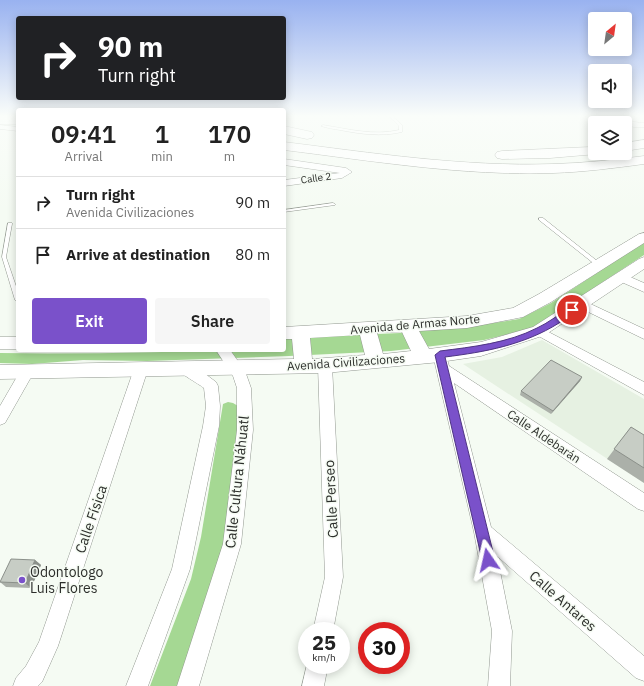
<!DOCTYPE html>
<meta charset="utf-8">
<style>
:root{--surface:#fff;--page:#f6f6f6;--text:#222;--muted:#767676;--line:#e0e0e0;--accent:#7a51ca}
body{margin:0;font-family:"IBM Plex Sans",sans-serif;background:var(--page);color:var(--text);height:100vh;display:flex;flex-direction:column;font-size:15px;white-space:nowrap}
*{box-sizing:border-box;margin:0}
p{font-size:13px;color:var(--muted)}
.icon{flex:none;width:22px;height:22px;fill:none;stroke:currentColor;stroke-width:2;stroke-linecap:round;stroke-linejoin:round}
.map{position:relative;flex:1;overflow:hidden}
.panel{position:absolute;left:16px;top:108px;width:270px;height:244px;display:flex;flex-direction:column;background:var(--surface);border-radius:4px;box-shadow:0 2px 10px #0003}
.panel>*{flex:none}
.top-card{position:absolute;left:16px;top:16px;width:270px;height:84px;border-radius:4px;box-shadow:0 2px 10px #0003;background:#202124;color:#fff;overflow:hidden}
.needle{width:26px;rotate:29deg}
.buttons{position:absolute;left:588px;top:12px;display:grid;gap:8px}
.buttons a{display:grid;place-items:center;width:44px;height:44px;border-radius:4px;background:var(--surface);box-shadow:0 2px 10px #0003;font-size:20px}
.speed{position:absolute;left:298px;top:622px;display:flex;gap:8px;font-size:20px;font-weight:700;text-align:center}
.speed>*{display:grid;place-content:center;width:52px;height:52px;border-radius:50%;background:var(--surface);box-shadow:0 2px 10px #0003;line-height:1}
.speed small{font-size:10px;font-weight:400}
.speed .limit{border:6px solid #d22;background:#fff;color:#111}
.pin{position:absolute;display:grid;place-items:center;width:34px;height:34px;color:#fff;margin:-17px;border:2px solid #fff;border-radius:50%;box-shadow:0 1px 4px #0007}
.me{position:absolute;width:44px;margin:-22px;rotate:349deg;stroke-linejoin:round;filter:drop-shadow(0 0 3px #0008)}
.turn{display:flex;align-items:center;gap:14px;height:84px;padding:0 16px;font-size:18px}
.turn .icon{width:52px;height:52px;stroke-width:2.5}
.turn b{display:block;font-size:28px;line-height:34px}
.eta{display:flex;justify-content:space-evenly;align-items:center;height:68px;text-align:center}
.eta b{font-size:24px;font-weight:600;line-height:28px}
.cta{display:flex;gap:8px;margin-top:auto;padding:8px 16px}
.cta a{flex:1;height:46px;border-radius:4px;background:var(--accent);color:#fff;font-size:16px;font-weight:600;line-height:46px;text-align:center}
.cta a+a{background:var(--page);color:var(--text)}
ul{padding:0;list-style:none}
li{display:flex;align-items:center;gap:12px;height:52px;padding:0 16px;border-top:1px solid var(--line)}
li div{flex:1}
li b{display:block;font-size:15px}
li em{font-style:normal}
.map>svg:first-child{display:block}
</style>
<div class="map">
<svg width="644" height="686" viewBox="0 0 644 686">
<rect width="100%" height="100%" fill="#f5fbf3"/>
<polygon fill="#e6f1e2" points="542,340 644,399 644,483 463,364 502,357"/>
<g fill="#a5d893">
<path d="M644 242V255L533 328 484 340 391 351 289 356 147 361 83 360 32 364 0 363V353C95 355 189 350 284 350V338L400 333 474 326 519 319 551 303Z"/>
<polygon points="228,402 233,403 238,406 238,431 223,545 180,686 150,686 191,579 201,537 223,404"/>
</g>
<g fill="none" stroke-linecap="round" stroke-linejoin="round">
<g stroke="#929890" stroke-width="1">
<g id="lane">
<path d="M388 115H391L402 125V132C381 137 361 134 340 130 334 129 327 128 321 126L323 125C348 129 374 136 399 130V126Z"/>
<polygon points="333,203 335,204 335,205 284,212 284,210"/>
<polygon points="539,218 543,218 601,264 601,266 597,266 539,220"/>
<polygon points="8,223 12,223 12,224 6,257 18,292 18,302 15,300 2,257"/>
</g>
</g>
<g stroke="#929890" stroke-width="1">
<g id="street">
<path d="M598 115C614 113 628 123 644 123V127H634L625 125V123H620Z"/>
<polygon points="0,125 18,127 18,131 0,129"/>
<polygon points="284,159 346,168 352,172 342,178 284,186 284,180 340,173 284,165"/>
<polygon points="621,273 644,283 644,292 617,280 615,277 617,274"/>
<polygon points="582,300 644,329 644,339 578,307 576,304 578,301"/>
<polygon points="539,327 644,382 644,395 535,334 533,331 535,328"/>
<polygon points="216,350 230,350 245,371 251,388 253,430 241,544 199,686 177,686 223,544 237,430 237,388 233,376"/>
<polygon points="440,350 445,352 449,366 644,493 644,511 638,509 454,383 491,527 644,656 644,681 636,678 497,556 512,631 510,686 488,686 492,631 474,532 433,355 435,352"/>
<polygon points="325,361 330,362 332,366 343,577 333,631 313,631 325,577 318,366 320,362"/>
<polygon points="141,364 146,365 148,369 58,646 42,682 38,686 13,686 16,678 26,666 39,642 134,369 136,365"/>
<path d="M184 364 200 370 216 382 218 386 220 406 219 426 190 569 148 686H126L172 569 203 426 206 406 204 388C199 384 179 373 177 369L179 365Z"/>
<polygon points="27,367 32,368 34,372 5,423 0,425 0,406 22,368"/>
<polygon points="307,664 307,665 328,665 324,686 302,686"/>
</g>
</g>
<g stroke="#929890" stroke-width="1">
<g id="secondary">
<path d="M644 233V243L551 302 523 317 467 328 419 331 429 349 481 342 533 327 639 259 644 257V269L545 335 481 356 440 362 325 373 0 379V365L294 359 292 339H284V327L467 316 513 308 539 294 639 234ZM402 332 411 351 383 354 377 333ZM360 335 365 355 312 359 310 338Z"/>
<rect x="0" y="337" width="18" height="12"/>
</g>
</g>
<g stroke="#929890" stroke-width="1">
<g id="highway">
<rect x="0" y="116" width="18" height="8"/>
<polygon points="284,126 312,132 314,135 312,138 307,139 284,134"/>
<polygon points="644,140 644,148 625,151 625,143"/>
<path d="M284 142C373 153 463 167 553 164 584 163 614 160 644 156V164C614 168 584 172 553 173 463 176 373 161 284 150Z"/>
<polygon points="592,147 595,148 595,153 597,154 550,158 502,159 497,158 495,155 497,152 502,151"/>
</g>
</g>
<use href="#lane" fill="#fff" fill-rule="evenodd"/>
<use href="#street" fill="#fff" fill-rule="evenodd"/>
<use href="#secondary" fill="#fff" fill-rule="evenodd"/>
<use href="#highway" fill="#fff" fill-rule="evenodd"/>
</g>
<g fill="#abb0a9">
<polygon points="582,377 580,381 551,414 520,395 521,391"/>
<polygon points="631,427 644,435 644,483 607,459"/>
<polygon points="35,560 41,565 31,588 6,587 0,582"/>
</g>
<g fill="#8b908a">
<polygon points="582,377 580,381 551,414 553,411"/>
<polygon points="35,560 41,565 31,588 25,583"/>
</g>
<g fill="#c7cdc5" stroke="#8b908a">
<polygon points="551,360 582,377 553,411 521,391"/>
<polygon points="631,427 644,435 644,468 614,449"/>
<polygon points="11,559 35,560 25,583 0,582"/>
</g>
<linearGradient id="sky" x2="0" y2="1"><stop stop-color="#99b2f0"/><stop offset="0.55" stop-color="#fafdfa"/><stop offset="1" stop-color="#fafdfa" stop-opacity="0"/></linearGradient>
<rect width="644" height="211" fill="url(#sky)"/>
<path fill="#7a51ca" stroke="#4f3583" d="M569 308H575L576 310C572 316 564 319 559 323 524 345 485 352 445 357L495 560 493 565 488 567 484 565 482 560 435 355 440 351C472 347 508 343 537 328 548 323 558 315 569 308Z"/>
<circle fill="#7a51ca" stroke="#f5fbf3" stroke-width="1.5" cx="22" cy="580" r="4"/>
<g text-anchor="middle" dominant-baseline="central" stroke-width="3" stroke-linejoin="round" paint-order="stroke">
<g font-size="10" fill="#2c2e2b" stroke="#f5fbf3">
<text transform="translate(316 178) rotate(-8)">Calle 2</text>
</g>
<g font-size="12" fill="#2c2e2b" stroke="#f5fbf3">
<text transform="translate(415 324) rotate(-5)">Avenida de Armas Norte</text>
<text transform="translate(346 362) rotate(-4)">Avenida Civilizaciones</text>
<text transform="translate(544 436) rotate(34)">Calle Aldebarán</text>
</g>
<g font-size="14" fill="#2c2e2b" stroke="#f5fbf3">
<text transform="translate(237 482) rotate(-84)">Calle Cultura Náhuatl</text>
<text transform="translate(331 499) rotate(-93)">Calle Perseo</text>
<text transform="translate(91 519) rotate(-71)">Calle Física</text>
<text transform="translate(563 601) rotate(41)">Calle Antares</text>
</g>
<g font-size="14" fill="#2c2e2b" stroke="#f5fbf3" text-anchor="start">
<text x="30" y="572">Odontologo<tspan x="30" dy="16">Luis Flores</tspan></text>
</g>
</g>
</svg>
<div class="buttons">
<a><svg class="needle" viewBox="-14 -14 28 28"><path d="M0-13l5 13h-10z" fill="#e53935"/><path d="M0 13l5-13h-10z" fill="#767676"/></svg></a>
<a><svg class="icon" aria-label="sound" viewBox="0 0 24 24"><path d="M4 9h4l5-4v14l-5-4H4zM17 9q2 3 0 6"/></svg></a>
<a><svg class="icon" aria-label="layers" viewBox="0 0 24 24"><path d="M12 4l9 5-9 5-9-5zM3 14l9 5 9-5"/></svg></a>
</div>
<div class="speed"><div>25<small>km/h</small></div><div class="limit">30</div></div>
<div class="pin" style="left:572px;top:310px;background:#d93025"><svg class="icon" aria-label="arrive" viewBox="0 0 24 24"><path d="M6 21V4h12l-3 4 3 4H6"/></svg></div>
<svg class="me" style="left:488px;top:560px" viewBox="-20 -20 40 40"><path d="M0-17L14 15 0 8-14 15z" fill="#7a51ca" stroke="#fff" stroke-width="4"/></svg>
<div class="top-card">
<div class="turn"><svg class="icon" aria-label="right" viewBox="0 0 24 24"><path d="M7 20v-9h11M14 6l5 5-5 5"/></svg><div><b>90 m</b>Turn right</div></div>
</div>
<section class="panel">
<div class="eta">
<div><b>09:41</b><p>Arrival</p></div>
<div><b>1</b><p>min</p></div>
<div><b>170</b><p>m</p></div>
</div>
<ul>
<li><svg class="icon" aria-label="right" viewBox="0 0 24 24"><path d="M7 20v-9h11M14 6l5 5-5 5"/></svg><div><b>Turn right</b><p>Avenida Civilizaciones</p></div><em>90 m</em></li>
<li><svg class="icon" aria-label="arrive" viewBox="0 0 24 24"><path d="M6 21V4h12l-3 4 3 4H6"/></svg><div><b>Arrive at destination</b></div><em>80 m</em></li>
</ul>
<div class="cta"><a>Exit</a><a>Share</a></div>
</section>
</div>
